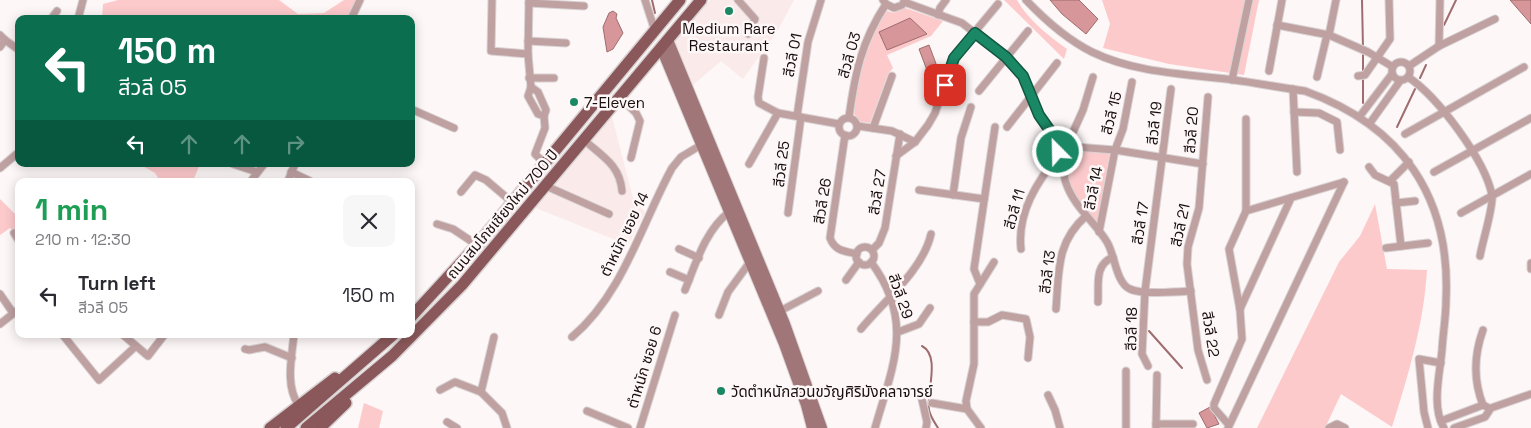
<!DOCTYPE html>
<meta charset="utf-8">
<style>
:root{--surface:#fff;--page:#f7f7f7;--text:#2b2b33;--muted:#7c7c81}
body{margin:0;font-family:"Space Grotesk","Noto Sans Thai",sans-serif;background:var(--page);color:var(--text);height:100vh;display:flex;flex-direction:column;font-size:19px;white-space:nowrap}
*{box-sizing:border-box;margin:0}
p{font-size:16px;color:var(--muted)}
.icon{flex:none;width:28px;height:28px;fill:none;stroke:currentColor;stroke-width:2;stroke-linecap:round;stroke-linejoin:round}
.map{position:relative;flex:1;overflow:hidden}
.drawer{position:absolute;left:15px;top:178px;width:400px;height:160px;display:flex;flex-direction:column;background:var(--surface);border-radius:10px;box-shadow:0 2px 12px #0003}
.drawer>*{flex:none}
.banner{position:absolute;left:15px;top:15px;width:400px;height:152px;border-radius:10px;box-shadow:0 2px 12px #0003;background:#0b6e4f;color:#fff;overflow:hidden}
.pin{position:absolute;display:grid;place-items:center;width:42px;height:42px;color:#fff;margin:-21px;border-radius:10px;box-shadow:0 2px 8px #0006}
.me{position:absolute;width:55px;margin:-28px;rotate:337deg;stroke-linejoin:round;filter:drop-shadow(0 0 4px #0008)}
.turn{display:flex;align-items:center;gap:18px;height:105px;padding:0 20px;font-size:22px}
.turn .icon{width:65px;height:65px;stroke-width:2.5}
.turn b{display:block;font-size:35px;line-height:42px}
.lanes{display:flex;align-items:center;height:48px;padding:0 20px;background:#0003;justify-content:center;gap:25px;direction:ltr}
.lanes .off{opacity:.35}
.round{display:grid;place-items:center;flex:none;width:52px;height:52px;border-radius:10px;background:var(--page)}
.overview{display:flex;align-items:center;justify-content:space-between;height:85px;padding:0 20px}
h1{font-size:30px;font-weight:700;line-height:38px;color:#1e9e55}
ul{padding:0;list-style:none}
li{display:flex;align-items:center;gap:15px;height:65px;padding:0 20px}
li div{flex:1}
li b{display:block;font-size:19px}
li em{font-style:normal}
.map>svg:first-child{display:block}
</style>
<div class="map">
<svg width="1531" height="428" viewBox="0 0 1531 428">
<rect width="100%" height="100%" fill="#fef7f7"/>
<g fill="#fbeaea">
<polygon points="710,0 794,0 778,30 743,79 721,61 693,85 673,44"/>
<polygon points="612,117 633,198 645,212 628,245 536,208"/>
</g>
<g fill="#fdcacc">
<polygon points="118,0 279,0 298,14 324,13 344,0 358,0 350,19 102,19 103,4"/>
<path d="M1004 0H1017C1028 20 1049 36 1067 49L1064 59Z"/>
<polygon points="1102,0 1259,0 1244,75 1169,64 1103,48 1110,24"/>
<path d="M905 8 943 21 931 36 887 55 893 68 888 74 870 123 861 122 854 114C859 76 866 43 887 11L894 13Z"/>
<polygon points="1079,150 1110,153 1097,223 1075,194 1069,181 1066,161 1075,157"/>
<polygon points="139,164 200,164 193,181 160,181 155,173"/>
<polygon points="0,199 19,218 19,237 10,228 0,235"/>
<path d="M1375 204 1387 269 1427 270C1424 323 1408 376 1392 427L1341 394 1325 428H1257L1339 262 1360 236Z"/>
<polygon points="364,403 383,411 379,428 358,428"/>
</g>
<g fill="#d79699" stroke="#9e6d6f">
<polygon points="1050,0 1079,0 1098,19 1086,34 1062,14"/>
<polygon points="1510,0 1531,0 1531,24"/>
<polygon points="613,11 617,14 616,18 623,33 613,49 607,52 603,27 609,13"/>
<polygon points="910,18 927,34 887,50 879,32"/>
<polygon points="929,45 938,69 928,73 919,49"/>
<polygon points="1210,407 1219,424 1207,428 1199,413"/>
</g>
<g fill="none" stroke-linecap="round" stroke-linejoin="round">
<g stroke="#9e6d6f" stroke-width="2">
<polyline points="652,0 655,13"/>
<polyline points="1362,0 1363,48"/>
<polyline points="1444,25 1456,0"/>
<polyline points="1363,53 1363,73"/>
<polyline points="1363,78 1363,103"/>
<polyline points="1420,78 1426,65"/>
<polyline points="1397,127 1415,89"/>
<polyline points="1149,331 1182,368"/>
<path d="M922 346C941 356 926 393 929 410 930 416 935 423 938 428"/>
</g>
<g stroke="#d9d2d2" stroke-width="9">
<g id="street">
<polyline points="492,0 491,51 528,54"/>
<polyline points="529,0 528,54 531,87 528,96 538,114 544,116"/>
<polyline points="645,0 655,31"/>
<polyline points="738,0 755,19 748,34"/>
<polyline points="883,0 886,4 894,8 902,5 905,0"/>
<path d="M1026 0C1046 21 1066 39 1092 52 1135 73 1186 74 1234 80 1258 83 1281 88 1305 91 1402 126 1451 197 1446 300 1446 317 1443 333 1442 350 1440 373 1431 407 1444 428"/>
<polyline points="904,2 962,23 1006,57 1023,76 1039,115 1058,142"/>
<polyline points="529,3 584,6"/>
<polyline points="938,15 940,8 946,0"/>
<polyline points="51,19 57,11"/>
<polyline points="78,19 83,0"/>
<polyline points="351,19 360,0"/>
<polyline points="1277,25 1329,35 1368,52 1393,67"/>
<polyline points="0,35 5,40 0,47"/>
<polyline points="1329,35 1336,0"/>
<polyline points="5,40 19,50"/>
<polyline points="528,41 566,43"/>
<polyline points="1439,46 1440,0"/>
<polyline points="764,58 758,97 759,103 778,113 839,124"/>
<circle cx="1401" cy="71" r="9"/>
<polyline points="1409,66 1439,46 1495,19"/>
<polyline points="1269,71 1282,0"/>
<polyline points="1358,76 1365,75 1390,39 1389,0"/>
<polyline points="1317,77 1327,35"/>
<path d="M1408 77C1438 97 1485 160 1492 195 1494 206 1482 243 1480 256"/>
<polyline points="529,78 554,78"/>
<polyline points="1232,80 1249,0"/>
<polyline points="531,87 538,92 546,110 544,116 545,128 535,154 544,163"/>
<polyline points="1293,89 1297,172"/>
<polyline points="979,91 1028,31"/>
<polyline points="620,97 636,113 640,121 631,158"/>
<polyline points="411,109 454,128"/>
<polyline points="1294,112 1319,113 1337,122 1340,150"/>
<polyline points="797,116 808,42 821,0"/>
<polyline points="1360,116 1392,74"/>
<path d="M849 117C855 74 861 42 886 4"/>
<circle cx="848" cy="127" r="9"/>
<polyline points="1370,123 1400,81"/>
<polyline points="858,126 892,131 915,142"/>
<polyline points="1007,127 1057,63"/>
<polyline points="873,128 892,76"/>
<polyline points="1405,134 1524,67"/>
<path d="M845 135 830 238C835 251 844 251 857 254"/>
<circle cx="1066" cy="147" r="9"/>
<polyline points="1070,139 1083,110 1093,77"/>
<path d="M584 140C602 156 620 165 622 191"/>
<polyline points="1076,147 1115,150 1203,164"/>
<polyline points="896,156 915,142 928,125 935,113 953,58 998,4"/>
<path d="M1063 156C1064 165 1063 175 1066 183 1074 207 1095 222 1107 242 1115 255 1116 283 1130 289 1142 295 1178 292 1191 291"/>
<polyline points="233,164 257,172"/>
<polyline points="749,164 778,113"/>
<polyline points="1369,167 1375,175 1394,184 1401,246"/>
<polyline points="0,168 19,152"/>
<polyline points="291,172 310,181"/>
<polyline points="1434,172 1531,118"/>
<polyline points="251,181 264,164"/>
<polyline points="288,181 295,164"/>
<polyline points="1390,181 1409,162"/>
<polyline points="546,186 609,214"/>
<polyline points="919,190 984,199"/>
<polyline points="461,192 475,175 486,180 512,202"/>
<polyline points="953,195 961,138 971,107"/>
<polyline points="1396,203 1415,201"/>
<polyline points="1246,211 1344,182"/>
<polyline points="788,213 801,117"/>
<polyline points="1461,213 1531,174"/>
<polyline points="437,224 453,229 477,245"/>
<polyline points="1099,232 1115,150 1123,129 1132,82"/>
<polyline points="14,233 19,241"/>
<circle cx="865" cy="256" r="9"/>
<polyline points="1386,248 1428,243"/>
<polyline points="679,249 699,258"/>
<path d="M1021 249C1017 213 1037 181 1060 154"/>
<polyline points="872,250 879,243 885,228 900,134"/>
<path d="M871 262C915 321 893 365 875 428"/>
<polyline points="1531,263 1531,269"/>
<polyline points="670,272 689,280"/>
<polyline points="846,280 859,262"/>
<polyline points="980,284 974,269 995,127"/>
<path d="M685 290C696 263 705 231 729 212"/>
<polyline points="0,294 13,313"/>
<path d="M1098 302C1099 284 1094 265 1113 257"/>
<path d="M1056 309C1059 272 1056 242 1086 216"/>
<polyline points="1240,309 1291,198"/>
<polyline points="780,311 818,291"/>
<polyline points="719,315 728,292 750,262"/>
<polyline points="974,322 988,322 1002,315 1026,319 1030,337 1028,358"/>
<polyline points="0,324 19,309"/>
<path d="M861 329C884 301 923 270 931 234"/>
<path d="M1483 330C1474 355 1473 380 1483 405"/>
<polyline points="898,332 919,324 930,308"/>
<polyline points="62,334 99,380 136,346"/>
<polyline points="122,334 148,356 165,334"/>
<path d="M294 334C292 356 285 385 298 404"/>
<polyline points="494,337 481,392 502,413 507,428"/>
<path d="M572 337C623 294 641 225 672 168L681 157 701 145"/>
<polyline points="245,349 249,350 265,347 292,358"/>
<polyline points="1148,366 1142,354 1145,291 1171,89"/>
<polyline points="1207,380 1198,350 1187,264 1188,247 1199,208 1208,97"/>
<polyline points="440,390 455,382 481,392"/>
<polyline points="921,395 927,422 926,428"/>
<polyline points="1048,395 1055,410 1060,428"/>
<polyline points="932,403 967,409"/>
<polyline points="587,411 628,428"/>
<polyline points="1441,421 1483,405 1487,407"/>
<polyline points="447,422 457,428"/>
<polyline points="1156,424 1193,424"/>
<polyline points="1229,425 1214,408 1214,404 1242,339 1240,310 1229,249 1246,211 1246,119"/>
<polyline points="640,428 675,315"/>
<polyline points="981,428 967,409 966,401 974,364 974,294 994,262"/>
<polyline points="1126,428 1126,371"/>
<polyline points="1156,428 1157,375"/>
<polyline points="1228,428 1344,182"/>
<polyline points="1329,428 1337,424 1345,428"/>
<polyline points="1428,428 1424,412 1419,359 1441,363"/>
<polyline points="1454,428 1485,417 1491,408 1531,394"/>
</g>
</g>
<g stroke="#d9d2d2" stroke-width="12">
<g id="secondary">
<polyline points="668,40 785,324 822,428"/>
<polyline points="661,48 784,344 806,405 812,428"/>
</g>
</g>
<g stroke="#d9d2d2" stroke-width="14">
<g id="primary">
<polyline points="411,317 477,245 680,0"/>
<polyline points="270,428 335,378"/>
<polyline points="286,428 394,334"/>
<polyline points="306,428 392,356 462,285 701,0"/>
<polyline points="320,428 346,403"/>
</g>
</g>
<use href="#street" stroke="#bfa1a2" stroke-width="7"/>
<use href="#secondary" stroke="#a07678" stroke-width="10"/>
<use href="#primary" stroke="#8a585a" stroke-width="11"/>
</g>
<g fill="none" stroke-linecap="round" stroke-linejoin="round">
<g stroke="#115842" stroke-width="12">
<polyline id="route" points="945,85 954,58 975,33 1006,57 1023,76 1039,115 1058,142 1058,152"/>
</g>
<use href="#route" stroke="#1a8765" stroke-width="9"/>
</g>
<g fill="#1a8765" stroke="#fef7f7" stroke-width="2">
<circle cx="729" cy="11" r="5"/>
<circle cx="574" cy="102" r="5"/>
<circle cx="721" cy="391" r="5"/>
</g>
<g text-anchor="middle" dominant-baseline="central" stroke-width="5" stroke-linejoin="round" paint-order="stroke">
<g font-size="15" fill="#180e0e" stroke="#fef7f7" text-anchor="start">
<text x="729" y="28" text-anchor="middle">Medium Rare<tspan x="729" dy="17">Restaurant</tspan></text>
<text x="584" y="102">7-Eleven</text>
<text x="731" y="391">วัดตำหนักสวนขวัญศิริมังคลาจารย์</text>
</g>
<g font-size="15" fill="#180e0e" stroke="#fef7f7">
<text transform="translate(792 55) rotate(-79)">สีวลี 01</text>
<text transform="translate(849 55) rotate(-74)">สีวลี 03</text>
<text transform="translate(1111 113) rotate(-76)">สีวลี 15</text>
<text transform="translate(1154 123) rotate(-84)">สีวลี 19</text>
<text transform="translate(1191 130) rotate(-86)">สีวลี 20</text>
<text transform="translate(781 164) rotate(-83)">สีวลี 25</text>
<text transform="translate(1093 188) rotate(-79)">สีวลี 14</text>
<text transform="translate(877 192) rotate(-81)">สีวลี 27</text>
<text transform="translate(822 201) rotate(-81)">สีวลี 26</text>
<text transform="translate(1014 209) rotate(-74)">สีวลี 11</text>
<text transform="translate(502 214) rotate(-50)">ถนนสมโภชเชียงใหม่ 700 ปี</text>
<text transform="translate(1140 223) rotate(-81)">สีวลี 17</text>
<text transform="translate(1180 225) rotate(-78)">สีวลี 21</text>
<text transform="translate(624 234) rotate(-64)">ตำหนัก ซอย 14</text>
<text transform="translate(1047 272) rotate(-83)">สีวลี 13</text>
<text transform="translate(901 296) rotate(71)">สีวลี 29</text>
<text transform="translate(1131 329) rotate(-89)">สีวลี 18</text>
<text transform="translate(1211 334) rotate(81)">สีวลี 22</text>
<text transform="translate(644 367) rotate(-73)">ตำหนัก ซอย 6</text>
</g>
</g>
</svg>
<div class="pin" style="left:945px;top:85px;background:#d93025"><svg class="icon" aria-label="arrive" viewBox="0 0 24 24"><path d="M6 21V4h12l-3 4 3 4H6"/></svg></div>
<svg class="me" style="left:1058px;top:152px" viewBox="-20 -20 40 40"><circle r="17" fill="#1a8765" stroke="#fff" stroke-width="3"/><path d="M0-11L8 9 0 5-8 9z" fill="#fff"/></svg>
<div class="banner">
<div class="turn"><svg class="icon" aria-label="left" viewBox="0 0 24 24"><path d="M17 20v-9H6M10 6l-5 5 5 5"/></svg><div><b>150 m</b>สีวลี 05</div></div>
<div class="lanes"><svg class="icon" aria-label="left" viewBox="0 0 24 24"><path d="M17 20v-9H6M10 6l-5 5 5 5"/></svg><svg class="icon off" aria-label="ahead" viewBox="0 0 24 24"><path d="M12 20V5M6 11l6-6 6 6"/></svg><svg class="icon off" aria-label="ahead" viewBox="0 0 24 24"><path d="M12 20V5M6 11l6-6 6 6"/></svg><svg class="icon off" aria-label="right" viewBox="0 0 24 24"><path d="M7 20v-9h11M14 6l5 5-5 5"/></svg></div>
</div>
<section class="drawer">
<div class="overview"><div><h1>1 min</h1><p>210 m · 12:30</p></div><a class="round"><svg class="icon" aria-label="close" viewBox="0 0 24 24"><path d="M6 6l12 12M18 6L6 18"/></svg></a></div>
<ul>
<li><svg class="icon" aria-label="left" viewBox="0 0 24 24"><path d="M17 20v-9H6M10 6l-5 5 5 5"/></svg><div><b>Turn left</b><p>สีวลี 05</p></div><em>150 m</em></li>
</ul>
</section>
</div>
